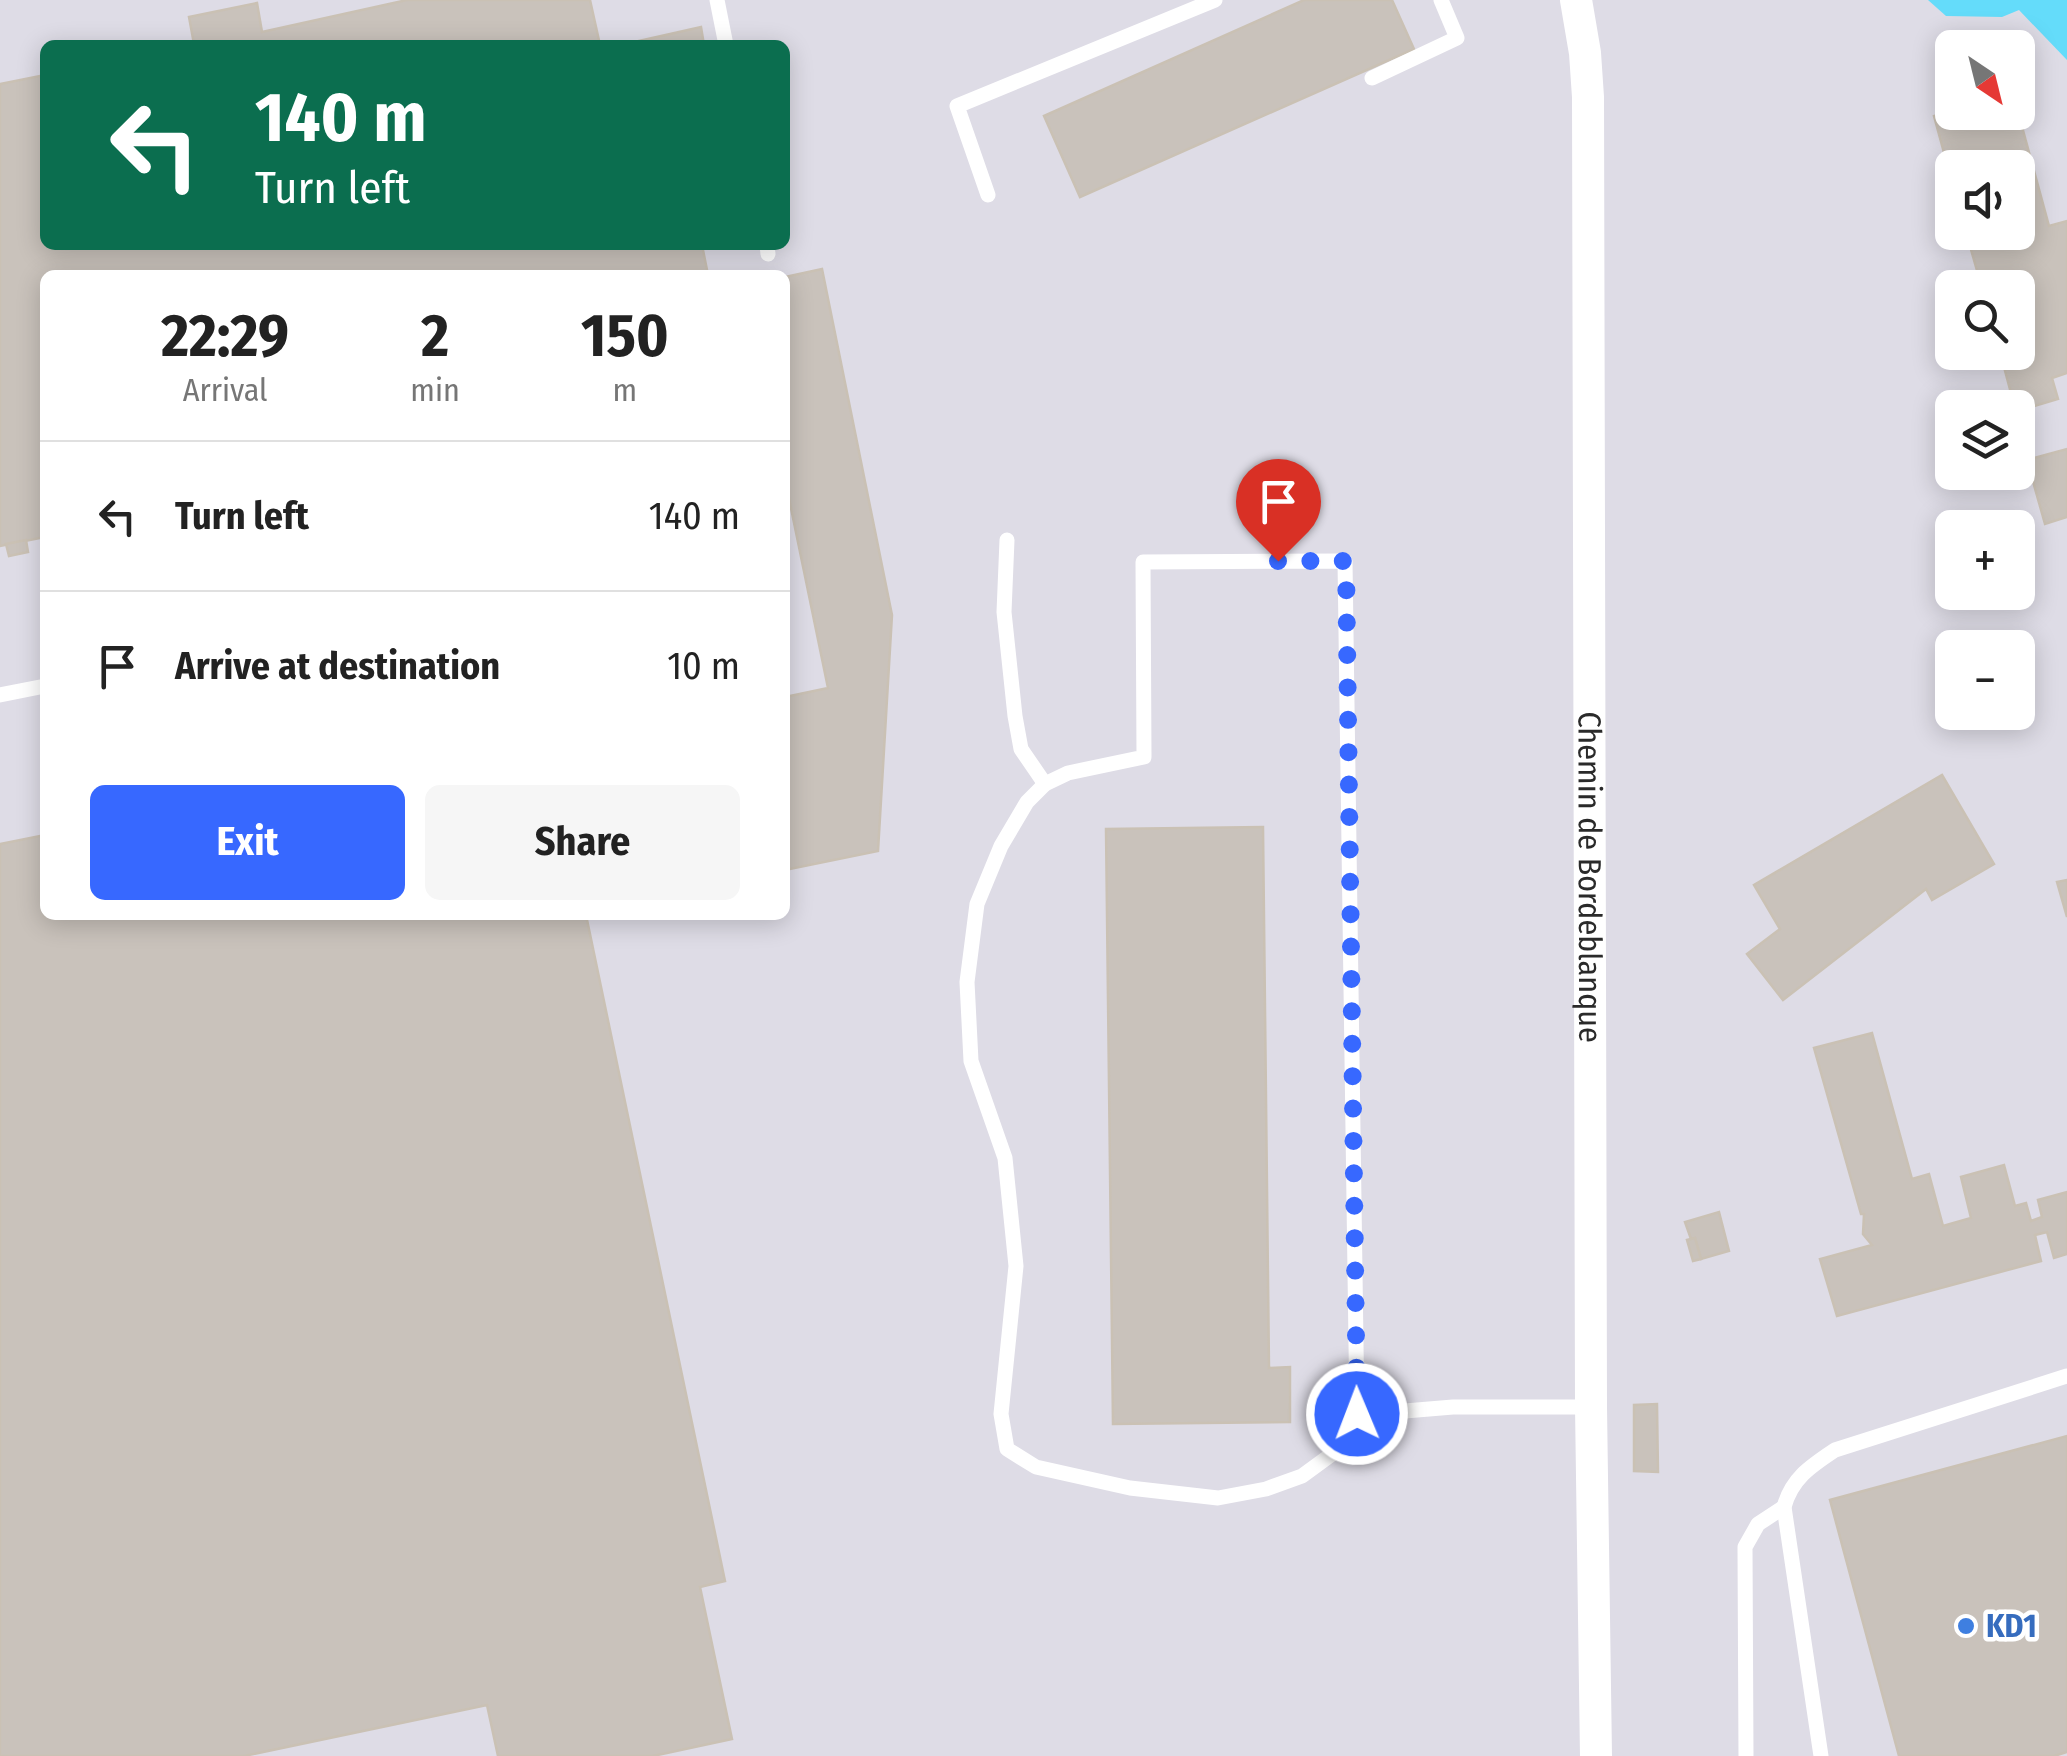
<!DOCTYPE html>
<meta charset="utf-8">
<style>
:root{--surface:#fff;--page:#f6f6f6;--text:#222;--muted:#767676;--line:#e0e0e0;--accent:#3768ff}
body{margin:0;font-family:"Fira Sans Condensed",sans-serif;background:var(--page);color:var(--text);height:100vh;display:flex;flex-direction:column;font-size:38px;white-space:nowrap}
*{box-sizing:border-box;margin:0}
p{font-size:32px;color:var(--muted)}
.icon{flex:none;width:55px;height:55px;fill:none;stroke:currentColor;stroke-width:2;stroke-linecap:round;stroke-linejoin:round}
.map{position:relative;flex:1;overflow:hidden}
.details{position:absolute;left:40px;top:270px;width:750px;height:650px;display:flex;flex-direction:column;background:var(--surface);border-radius:15px;box-shadow:0 5px 25px #0003}
.details>*{flex:none}
.banner{position:absolute;left:40px;top:40px;width:750px;height:210px;border-radius:15px;box-shadow:0 5px 25px #0003;background:#0b6e4f;color:#fff;overflow:hidden}
.needle{width:65px;rotate:145deg}
.controls{position:absolute;left:1935px;top:30px;display:grid;gap:20px}
.controls a{display:grid;place-items:center;width:100px;height:100px;border-radius:15px;background:var(--surface);box-shadow:0 5px 25px #0003;font-size:50px}
.pin{position:absolute;display:grid;place-items:center;width:85px;height:85px;color:#fff;margin:-102px -42px;border-radius:50% 50% 50% 0;rotate:-45deg;box-shadow:0 0 10px #0007}
.pin .icon{rotate:45deg}
.me{position:absolute;width:110px;margin:-55px;rotate:359deg;stroke-linejoin:round;filter:drop-shadow(0 0 8px #0008)}
.turn{display:flex;align-items:center;gap:35px;height:210px;padding:0 50px;font-size:45px}
.turn .icon{width:130px;height:130px;stroke-width:2.5}
.turn b{display:block;font-size:70px;line-height:85px}
.eta{display:flex;justify-content:space-evenly;align-items:center;height:170px;text-align:center}
.eta b{font-size:60px;font-weight:700;line-height:70px}
.cta{display:flex;gap:20px;margin-top:auto;padding:20px 50px}
.cta a{flex:1;height:115px;border-radius:15px;background:var(--accent);color:#fff;font-size:40px;font-weight:700;line-height:115px;text-align:center}
.cta a+a{background:var(--page);color:var(--text)}
ul{padding:0;list-style:none}
li{display:flex;align-items:center;gap:30px;height:150px;padding:0 50px;border-top:2px solid var(--line)}
li div{flex:1}
li b{display:block;font-size:38px}
li em{font-style:normal}
.map>svg:first-child{display:block}
</style>
<div class="map">
<svg width="2067" height="1756" viewBox="0 0 2067 1756">
<rect width="100%" height="100%" fill="#eee5db"/>
<path fill="#dedce6" fill-rule="evenodd" d="M0 0H2067V1756H0ZM45 45H785V245H45ZM1952 48H2018V112H1952ZM1952 168H2018V232H1952ZM45 275H785V915H45ZM1952 288H2018V352H1952ZM1952 408H2018V472H1952ZM1952 528H2018V592H1952ZM1952 648H2018V712H1952Z"/>
<polygon fill="#64dcfa" points="1928,0 2067,0 2067,60 2019,10 2002,17 1946,16"/>
<g fill="#c9c2bb" stroke="#cac1b4" stroke-width="2.5">
<polygon points="407,0 590,0 600,45 188,45 194,44 189,17 257,3 262,32"/>
<polygon points="1304,0 1392,0 1414,49 1080,197 1044,116"/>
<polygon points="701,27 704,45 621,45"/>
<polygon points="45,75 45,245 702,245 708,275 45,275 45,537 0,546 0,84"/>
<polygon points="1952,110 2018,112 2049,226 2067,221 2067,373 2052,378 2058,399 2018,411 2015,408 2000,352 2018,352 2018,288 1982,288 1966,232 2018,232 2018,168 1952,168 1952,182 1934,116"/>
<polygon points="822,269 892,615 878,851 785,870 785,697 828,688 785,479 785,277"/>
<polygon points="2067,449 2067,517 2045,524 2027,460"/>
<polygon points="26,540 28,552 9,556 6,544"/>
<polygon points="1942,775 1994,864 1932,900 1926,889 1783,1000 1747,954 1780,929 1754,885"/>
<polygon points="1263,827 1269,1368 1290,1367 1290,1422 1113,1424 1106,829"/>
<polygon points="45,835 45,915 586,915 725,1581 700,1587 732,1739 653,1756 498,1756 487,1705 244,1756 0,1756 0,844"/>
<polygon points="2067,880 2067,917 2057,882"/>
<polygon points="1872,1033 1912,1179 1929,1174 1943,1226 1971,1218 1961,1177 2004,1165 2015,1206 2026,1203 2031,1221 2042,1217 2038,1200 2067,1192 2067,1254 2054,1258 2047,1232 2035,1235 2041,1261 1837,1316 1820,1259 1872,1245 1863,1234 1864,1214 1861,1214 1814,1048"/>
<polygon points="1719,1212 1729,1251 1701,1259 1695,1238 1691,1239 1685,1222"/>
<polygon points="1695,1238 1701,1259 1693,1261 1687,1240"/>
<polygon points="1657,1404 1658,1472 1634,1471 1634,1405"/>
<polygon points="2067,1436 2067,1752 2054,1756 1899,1756 1830,1500"/>
</g>
<g fill="none" stroke-linecap="round" stroke-linejoin="round">
<g stroke="#fff" stroke-width="15">
<polyline points="717,0 726,45"/>
<polyline points="1372,78 1457,38 1441,0"/>
<polyline points="988,195 957,106 1215,0"/>
<polyline points="767,245 768,254"/>
<polyline points="1007,540 1004,612 1015,716 1021,749 1045,784"/>
<polyline points="0,695 45,686"/>
<polyline points="1357,1415 1343,1446 1302,1476 1266,1489 1218,1498 1130,1488 1036,1467 1007,1449 1001,1414 1016,1266 1005,1158 971,1061 967,982 977,904 1001,846 1027,802 1045,784 1068,773 1144,757 1143,562 1345,561 1357,1415 1453,1407 1591,1407"/>
<polyline points="1746,1756 1745,1547 1758,1524 1784,1507"/>
<path d="M1821 1756 1784 1507C1792 1478 1811 1466 1835 1450L2067 1376"/>
</g>
<path stroke="#fff" stroke-width="32" id="s1" d="M1576 0 1585 53 1588 97 1591 1407 1596 1756"/>
</g>
<g fill="none" stroke-linecap="round" stroke-linejoin="round">
<polyline stroke="#3768ff" stroke-width="18" stroke-dasharray="0 32.4" points="1278,561 1346,561 1357,1414"/>
</g>
<circle fill="#3f7fe0" stroke="#fff" stroke-width="4" cx="1966" cy="1626" r="10"/>
<g text-anchor="middle" dominant-baseline="central" stroke-width="9" stroke-linejoin="round" paint-order="stroke">
<g font-size="32" fill="#2a2a2a" stroke="#fff">
<text stroke="none"><textPath href="#s1" startOffset="878">Chemin de Bordeblanque</textPath></text>
</g>
<g font-size="32" font-weight="bold" fill="#366cbe" stroke="#fff" text-anchor="start">
<text x="1986" y="1626">KD1</text>
</g>
</g>
</svg>
<div class="controls">
<a><svg class="needle" viewBox="-14 -14 28 28"><path d="M0-13l5 13h-10z" fill="#e53935"/><path d="M0 13l5-13h-10z" fill="#767676"/></svg></a>
<a><svg class="icon" aria-label="sound" viewBox="0 0 24 24"><path d="M4 9h4l5-4v14l-5-4H4zM17 9q2 3 0 6"/></svg></a>
<a><svg class="icon" aria-label="search" viewBox="0 0 24 24"><circle cx="10" cy="10" r="6"/><path d="M15 15l6 6"/></svg></a>
<a><svg class="icon" aria-label="layers" viewBox="0 0 24 24"><path d="M12 4l9 5-9 5-9-5zM3 14l9 5 9-5"/></svg></a>
<a>+</a>
<a>−</a>
</div>
<div class="pin" style="left:1278px;top:561px;background:#d93025"><svg class="icon" aria-label="arrive" viewBox="0 0 24 24"><path d="M6 21V4h12l-3 4 3 4H6"/></svg></div>
<svg class="me" style="left:1357px;top:1414px" viewBox="-20 -20 40 40"><circle r="17" fill="#3768ff" stroke="#fff" stroke-width="3"/><path d="M0-11L8 9 0 5-8 9z" fill="#fff"/></svg>
<div class="banner">
<div class="turn"><svg class="icon" aria-label="left" viewBox="0 0 24 24"><path d="M17 20v-9H6M10 6l-5 5 5 5"/></svg><div><b>140 m</b>Turn left</div></div>
</div>
<section class="details">
<div class="eta">
<div><b>22:29</b><p>Arrival</p></div>
<div><b>2</b><p>min</p></div>
<div><b>150</b><p>m</p></div>
</div>
<ul>
<li><svg class="icon" aria-label="left" viewBox="0 0 24 24"><path d="M17 20v-9H6M10 6l-5 5 5 5"/></svg><div><b>Turn left</b></div><em>140 m</em></li>
<li><svg class="icon" aria-label="arrive" viewBox="0 0 24 24"><path d="M6 21V4h12l-3 4 3 4H6"/></svg><div><b>Arrive at destination</b></div><em>10 m</em></li>
</ul>
<div class="cta"><a>Exit</a><a>Share</a></div>
</section>
</div>
